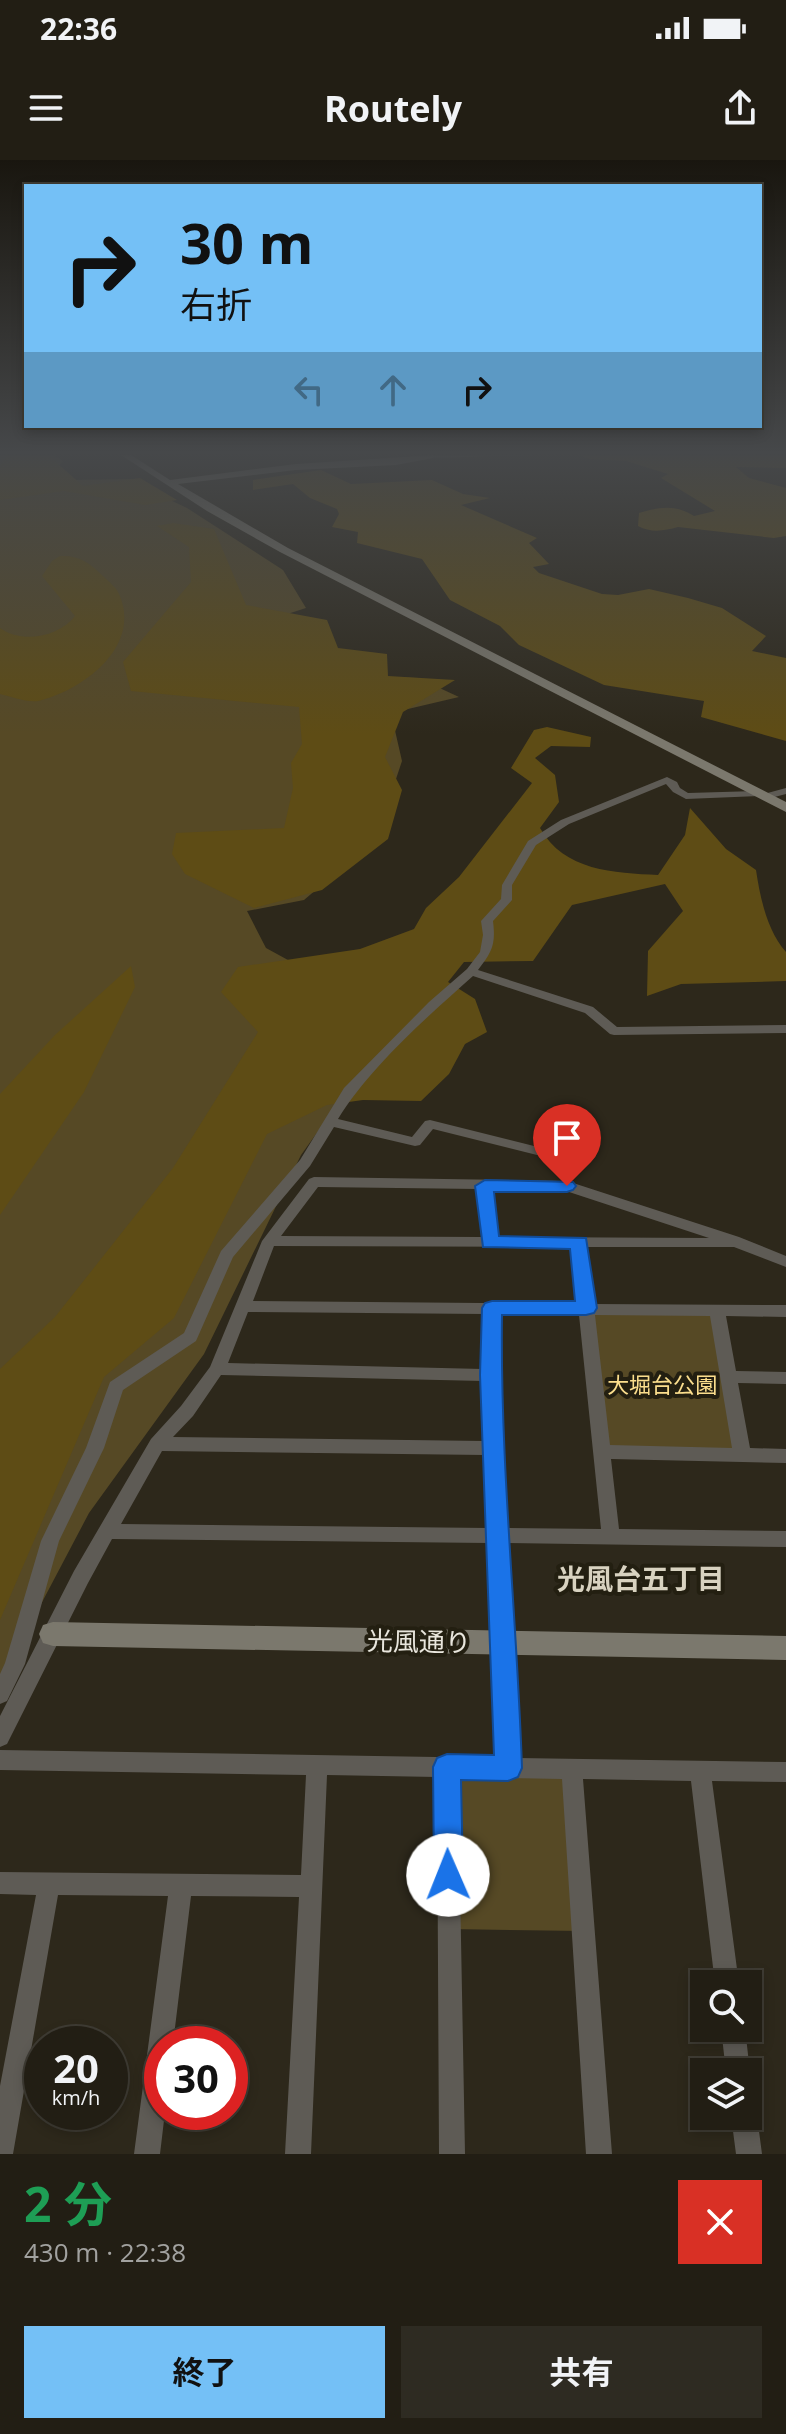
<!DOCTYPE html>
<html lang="ja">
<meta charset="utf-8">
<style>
:root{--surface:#221e14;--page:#2e2b22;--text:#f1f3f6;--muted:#a2a2a0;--line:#3f3c34;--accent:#74c0f6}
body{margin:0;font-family:"Open Sans","Noto Sans JP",sans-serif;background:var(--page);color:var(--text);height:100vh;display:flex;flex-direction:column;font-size:30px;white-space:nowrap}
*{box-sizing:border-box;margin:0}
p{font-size:26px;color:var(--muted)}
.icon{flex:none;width:44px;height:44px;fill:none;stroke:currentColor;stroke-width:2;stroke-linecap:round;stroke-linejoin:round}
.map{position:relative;height:1994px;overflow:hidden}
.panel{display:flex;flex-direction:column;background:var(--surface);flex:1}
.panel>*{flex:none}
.hud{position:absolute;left:24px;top:24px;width:738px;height:244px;border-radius:0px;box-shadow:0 4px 12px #0003,0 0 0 2px var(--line);background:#74c0f6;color:#111;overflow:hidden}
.controls{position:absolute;left:690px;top:1810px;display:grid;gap:16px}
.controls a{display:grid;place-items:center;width:72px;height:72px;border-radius:0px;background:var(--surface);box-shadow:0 4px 12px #0003,0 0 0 2px var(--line);font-size:40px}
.speed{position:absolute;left:24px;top:1866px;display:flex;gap:16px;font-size:40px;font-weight:700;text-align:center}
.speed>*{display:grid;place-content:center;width:104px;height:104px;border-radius:50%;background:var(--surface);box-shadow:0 4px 12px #0003,0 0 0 2px var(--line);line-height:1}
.speed small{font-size:20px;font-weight:400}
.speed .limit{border:12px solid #d22;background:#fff;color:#111}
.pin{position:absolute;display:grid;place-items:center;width:68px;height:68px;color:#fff;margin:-82px -34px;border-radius:50% 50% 50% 0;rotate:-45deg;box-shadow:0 0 8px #0007}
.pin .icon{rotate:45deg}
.me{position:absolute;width:88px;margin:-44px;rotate:359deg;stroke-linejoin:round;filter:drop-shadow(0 0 6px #0008)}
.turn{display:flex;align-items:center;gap:28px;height:168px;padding:0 24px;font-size:36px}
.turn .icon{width:104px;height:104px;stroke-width:2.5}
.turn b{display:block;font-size:56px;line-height:68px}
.lanes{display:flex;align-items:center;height:76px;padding:0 24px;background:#0003;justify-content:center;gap:40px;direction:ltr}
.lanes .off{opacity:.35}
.round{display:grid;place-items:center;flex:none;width:84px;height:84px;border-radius:0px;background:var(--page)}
.overview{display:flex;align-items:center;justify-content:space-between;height:136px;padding:0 24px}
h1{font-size:48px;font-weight:700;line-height:60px;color:#1e9e55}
.primary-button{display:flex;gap:16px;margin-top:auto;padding:16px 24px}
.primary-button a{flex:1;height:92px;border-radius:0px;background:var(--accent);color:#111;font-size:32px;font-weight:700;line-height:92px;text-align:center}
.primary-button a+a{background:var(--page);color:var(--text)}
.status{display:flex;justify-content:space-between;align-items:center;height:56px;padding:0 40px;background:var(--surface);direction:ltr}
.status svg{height:22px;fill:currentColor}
header{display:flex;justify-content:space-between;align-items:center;height:104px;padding:0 24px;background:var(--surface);font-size:36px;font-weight:700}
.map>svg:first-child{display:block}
</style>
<div class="status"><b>22:36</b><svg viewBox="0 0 49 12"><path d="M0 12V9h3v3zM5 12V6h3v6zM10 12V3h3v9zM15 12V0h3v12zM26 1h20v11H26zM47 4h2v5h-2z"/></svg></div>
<header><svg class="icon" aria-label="menu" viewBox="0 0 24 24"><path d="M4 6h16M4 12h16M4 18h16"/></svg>Routely<svg class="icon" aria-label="share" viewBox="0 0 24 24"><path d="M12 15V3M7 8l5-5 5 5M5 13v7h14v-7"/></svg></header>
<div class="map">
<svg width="786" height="1994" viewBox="0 0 786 1994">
<rect width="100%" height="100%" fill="#2d281b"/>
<g fill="#564925">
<polygon points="0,295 53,295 63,301 52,313 68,320 135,319 145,328 187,348 283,410 306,448 278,457 350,516 418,518 459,537 391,553 402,601 376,679 304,740 247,751 266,788 398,860 301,995 204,1194 89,1353 0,1522"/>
<polygon points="586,1148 717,1151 742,1295 602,1292"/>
<polygon points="447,1607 572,1609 583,1771 449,1769"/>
</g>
<g fill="#5e4c15">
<polygon points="7,295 48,295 83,326 140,318 177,340 145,345 64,331 0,340 0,306"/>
<path d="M579 295H786V308L736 307 749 318 786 328V376L774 378 678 367C664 371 651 373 638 366L639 353C660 347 675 344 694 356L715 351 661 318 668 314 626 301 589 299Z"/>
<polygon points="321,310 351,324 432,320 463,334 490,338 461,345 537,378 529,383 549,404 533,407 539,413 602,434 618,435 649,429 688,438 722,448 766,476 752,491 786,498 786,581 701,557 704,541 604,525 519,485 500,466 450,440 422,399 357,383 358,372 332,367 339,354 337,349 310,338 293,324 253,330 253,320"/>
<polygon points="173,363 214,369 246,445 327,460 338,488 387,494 388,516 455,520 403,552 385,597 402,630 388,679 322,730 254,748 185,714 172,694 176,673 284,668 293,628 291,603 302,584 299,547 131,531 123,502 191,422 189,387 157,366"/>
<path d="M60 396C79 395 90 403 103 416 108 421 117 428 119 434 142 485 86 528 42 540 31 544 12 537 0 534V468C22 484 59 477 75 456L42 416 52 401Z"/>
<path d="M547 567 591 577 590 587 551 586 535 598 555 615 559 642 540 668C564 711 614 713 658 715L685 675 690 648 726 689 756 710C760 737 767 771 786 792V821L681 824 647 836 648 791 683 751 665 724 572 745 533 801 464 802 448 822 475 839 487 872 465 884 449 914 421 941 363 940 327 945 267 974 174 1158 104 1217 0 1460V1209L55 1157 173 1008 258 872 221 832 238 807 360 789 414 769 426 748 459 717 532 623 511 608 534 570Z"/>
<polygon points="131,806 135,827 84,932 0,1055 0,934 55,875"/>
</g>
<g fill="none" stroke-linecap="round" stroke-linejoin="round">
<g fill="#5e5b55" fill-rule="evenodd">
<polygon points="428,295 533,295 430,298"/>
<path d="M667 617 677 622 680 628 688 633 756 631 760 635 786 628V634L763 640 759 636 686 639 673 632 666 624 569 664 536 685 512 725V740L493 761C496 785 492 792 478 810L593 847 617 867 786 865V873L614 875 610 874 585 853 473 816C427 857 370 907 338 959L412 977 425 961 430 960 570 995 572 998 565 1002 433 969 420 985 415 986 334 967 310 1006 233 1097 196 1181 123 1230 104 1288 59 1381 25 1504 7 1541 0 1544V1514L5 1503 41 1381 86 1288 110 1222 184 1173 221 1091 300 1000 344 928 429 842 467 809 480 792 483 775 481 761 501 739 502 725 528 681 561 660Z"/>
<path d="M314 1017 567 1021 739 1077 786 1096V1107L734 1087H587L593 1144 786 1145V1157L726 1156 736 1211 786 1212V1224L738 1223 750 1288 786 1289V1303L611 1299 619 1369 786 1371V1387L507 1383 518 1598 786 1602V1622L712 1621 739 1824H715L691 1621 583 1619 612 1994H586L562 1619 458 1617 465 1994H439L437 1617 327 1615 311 1994H285L299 1737 191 1736 173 1884H162V1952H165L160 1994H134L168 1736 58 1735 13 1994H0V1926L36 1735 0 1734V1712L301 1715 306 1615 0 1610V1590L497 1598 488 1383 112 1379 88 1423 7 1584 0 1587V1556L74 1411 151 1279 181 1246 210 1207 262 1081 309 1019ZM318 1027 478 1029 481 1077 281 1076ZM492 1029 566 1031 709 1078 496 1077ZM274 1086 572 1087 578 1144 253 1141ZM248 1152 484 1154 483 1209 228 1203ZM500 1154 579 1155 601 1369 506 1368 501 1263ZM595 1155 710 1156 732 1288 610 1285ZM221 1215 483 1221 484 1281 173 1277 193 1256ZM162 1291 485 1295 488 1368 121 1364Z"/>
<polygon points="721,1868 745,1868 750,1912 748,1917 748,1912 726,1912"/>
<polygon points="748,1945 753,1947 757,1956 762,1994 736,1994 731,1956 748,1956"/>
</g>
<g fill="#7b786d" fill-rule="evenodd">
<polygon points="121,295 131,295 170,320 296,304 434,295 433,298 396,305 296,310 178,324 288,388 786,642 786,652 280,392 207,351"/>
<polygon points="53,1462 786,1476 786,1500 53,1486 43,1483 39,1474 43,1465"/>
</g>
</g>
<linearGradient id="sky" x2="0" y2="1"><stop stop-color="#19160f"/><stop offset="0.51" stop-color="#46484a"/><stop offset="1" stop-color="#46484a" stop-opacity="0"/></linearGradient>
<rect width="786" height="574" fill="url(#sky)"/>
<path fill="#1a73e8" stroke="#114b97" stroke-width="2" d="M485 1020 573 1022 576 1026 573 1030 567 1032H494L499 1076 586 1078 597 1148 594 1153 586 1155H502C500 1306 517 1457 522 1608L518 1617 508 1621 461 1620 463 1715 458 1725 448 1729 438 1725 434 1715 433 1607 437 1598 447 1594 494 1595 480 1215 482 1148 485 1143 492 1141H575L570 1089 483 1087 475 1026Z"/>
<g text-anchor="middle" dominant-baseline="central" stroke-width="8" stroke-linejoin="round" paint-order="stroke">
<g font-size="22" fill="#fbde8d" stroke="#231f11">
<text x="662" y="1224">大堀台公園</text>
</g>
<g font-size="26" fill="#e9e6dd" stroke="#231f11">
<text transform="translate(419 1481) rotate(1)">光風通り</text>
</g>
<g font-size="28" font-weight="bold" fill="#d8d2c0" stroke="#231f11">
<text x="641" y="1418">光風台五丁目</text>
</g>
</g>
</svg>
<div class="controls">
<a><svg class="icon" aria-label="search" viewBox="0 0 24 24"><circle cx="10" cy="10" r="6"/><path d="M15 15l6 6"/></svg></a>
<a><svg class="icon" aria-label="layers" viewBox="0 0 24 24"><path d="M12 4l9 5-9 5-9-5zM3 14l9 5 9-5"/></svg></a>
</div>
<div class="speed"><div>20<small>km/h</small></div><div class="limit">30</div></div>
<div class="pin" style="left:567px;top:1026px;background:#d93025"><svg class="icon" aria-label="arrive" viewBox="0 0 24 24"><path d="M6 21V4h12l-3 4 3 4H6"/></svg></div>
<svg class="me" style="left:448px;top:1715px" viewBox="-20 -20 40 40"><circle r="19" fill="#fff"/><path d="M0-13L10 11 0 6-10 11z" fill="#1a73e8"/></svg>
<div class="hud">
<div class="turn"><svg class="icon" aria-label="right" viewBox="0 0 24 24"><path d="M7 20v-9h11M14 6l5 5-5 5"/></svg><div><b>30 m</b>右折</div></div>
<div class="lanes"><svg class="icon off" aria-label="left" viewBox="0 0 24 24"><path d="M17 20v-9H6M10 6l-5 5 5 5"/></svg><svg class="icon off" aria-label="ahead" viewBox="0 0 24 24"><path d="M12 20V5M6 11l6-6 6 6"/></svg><svg class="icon" aria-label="right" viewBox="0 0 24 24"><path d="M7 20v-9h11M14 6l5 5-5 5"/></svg></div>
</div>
</div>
<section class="panel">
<div class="overview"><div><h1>2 分</h1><p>430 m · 22:38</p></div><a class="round" style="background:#d93025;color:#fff"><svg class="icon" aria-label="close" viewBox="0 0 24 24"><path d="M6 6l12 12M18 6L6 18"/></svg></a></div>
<div class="primary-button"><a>終了</a><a>共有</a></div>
</section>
